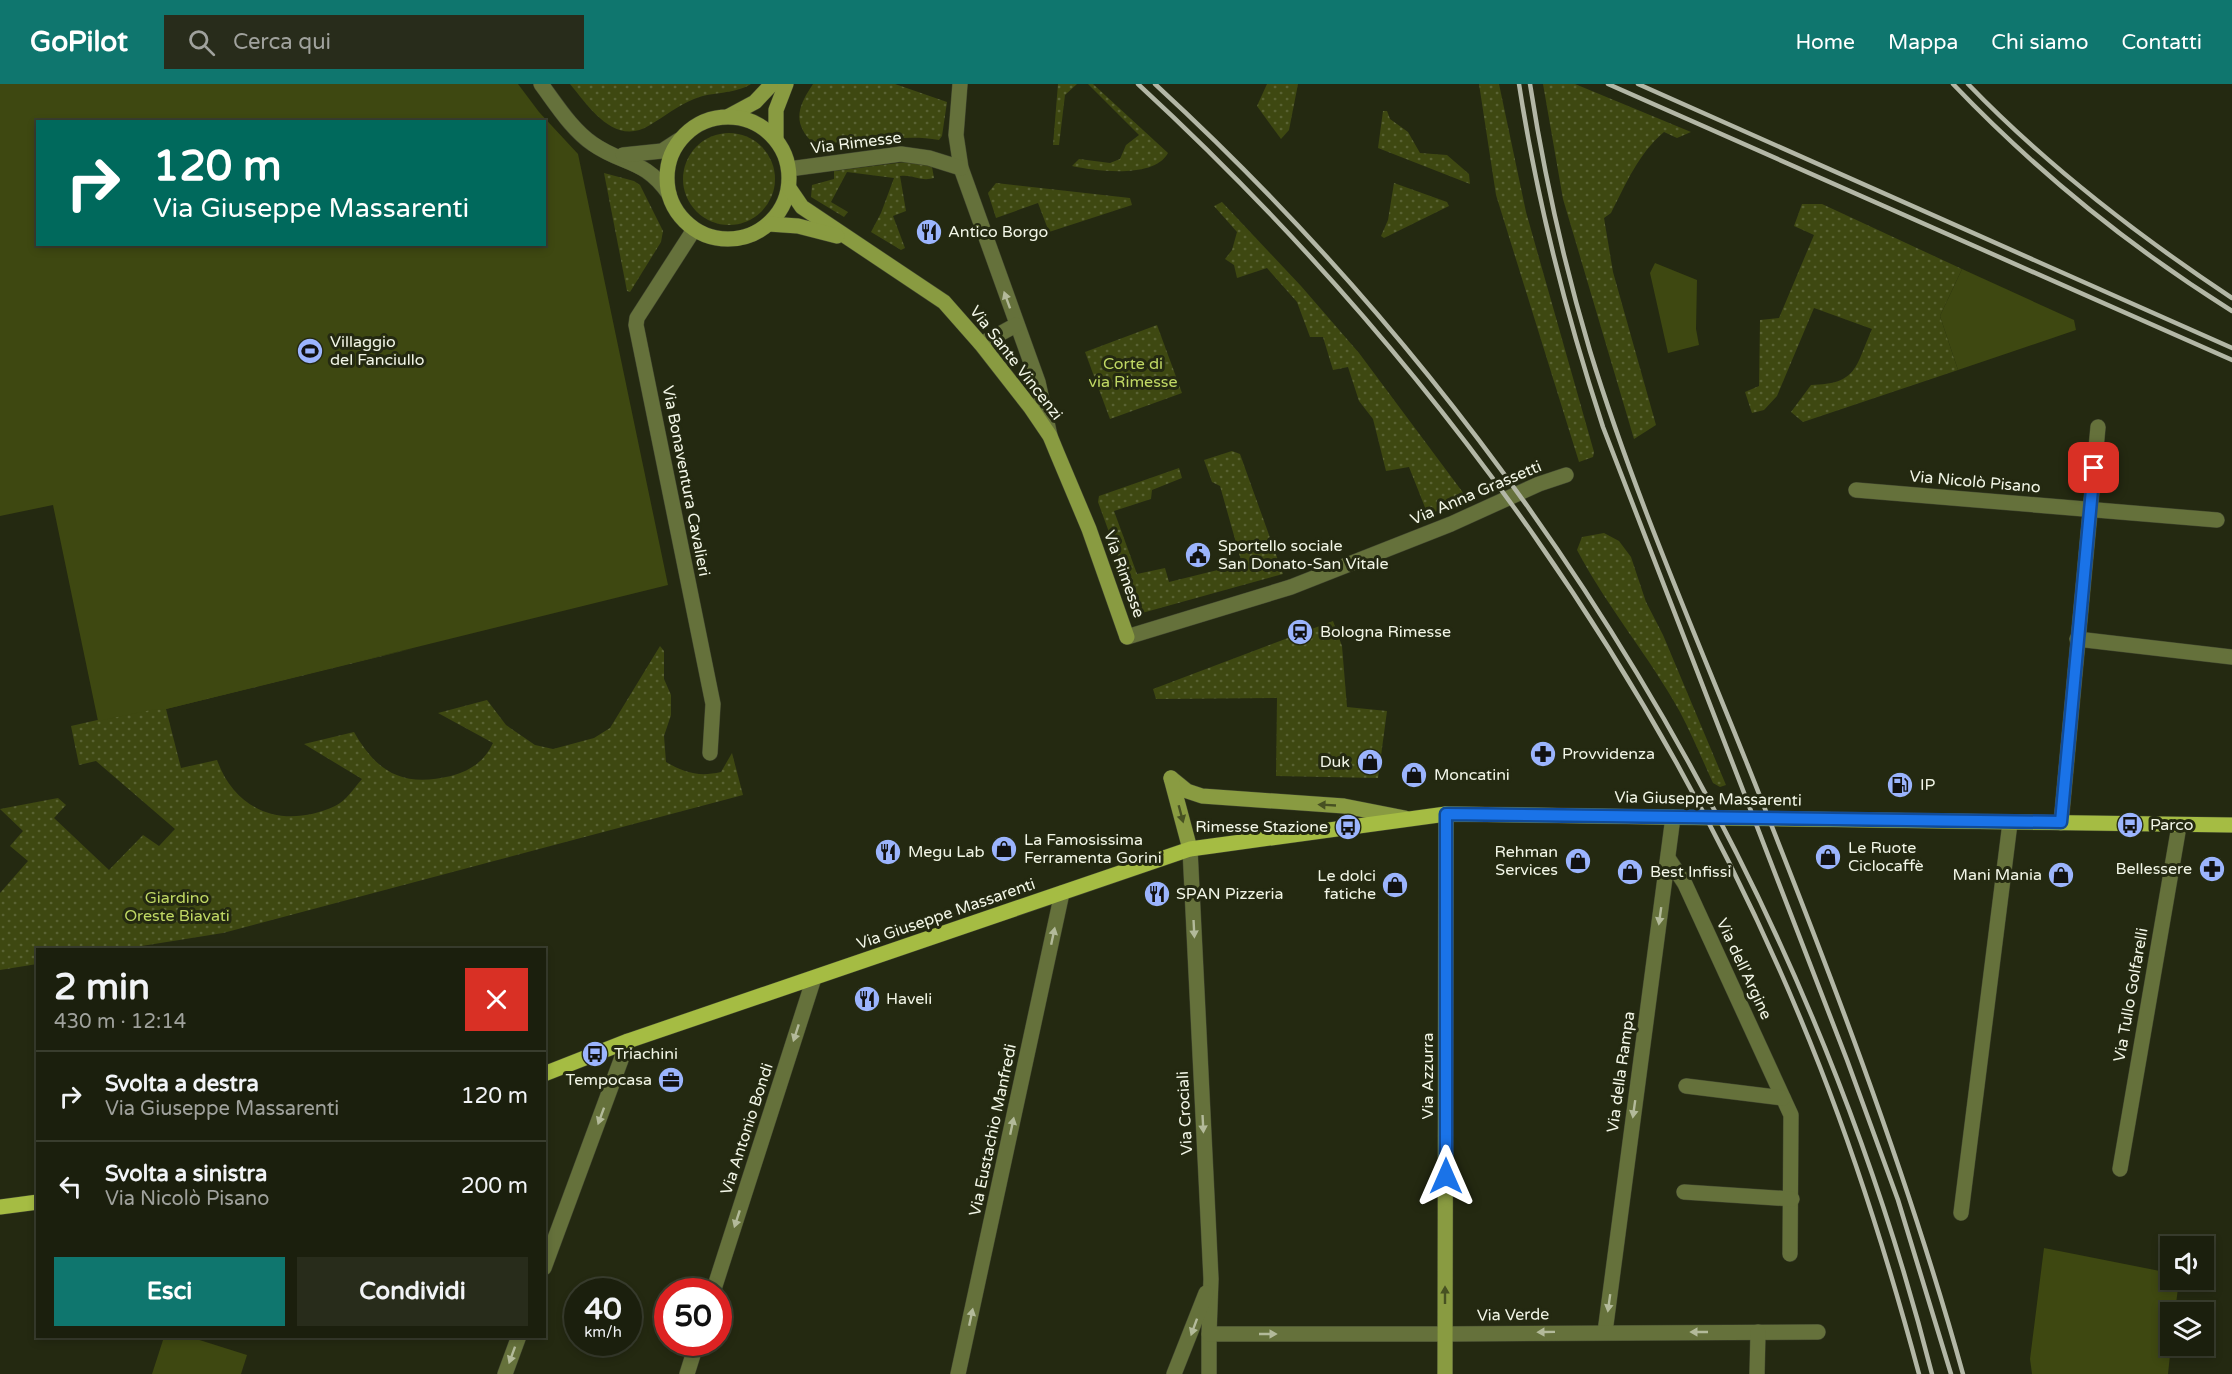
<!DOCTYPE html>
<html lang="it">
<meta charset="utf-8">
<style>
:root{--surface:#1b1f0d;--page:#282c1b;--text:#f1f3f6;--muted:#a0a29d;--line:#393d2e;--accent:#0f766e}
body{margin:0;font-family:"Varela Round",sans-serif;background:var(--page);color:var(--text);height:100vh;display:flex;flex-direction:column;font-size:22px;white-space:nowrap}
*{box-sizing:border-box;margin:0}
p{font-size:20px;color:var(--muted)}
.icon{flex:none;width:33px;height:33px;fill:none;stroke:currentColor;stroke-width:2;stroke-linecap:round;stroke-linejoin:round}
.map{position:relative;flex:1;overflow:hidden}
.drawer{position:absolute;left:36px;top:864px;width:510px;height:390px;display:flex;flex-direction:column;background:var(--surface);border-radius:0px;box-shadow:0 3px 9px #0003,0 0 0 2px var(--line)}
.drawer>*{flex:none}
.top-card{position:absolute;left:36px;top:36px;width:510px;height:126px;border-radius:0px;box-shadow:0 3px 9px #0003,0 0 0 2px var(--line);background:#00695c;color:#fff;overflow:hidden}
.buttons{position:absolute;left:2160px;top:1152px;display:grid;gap:12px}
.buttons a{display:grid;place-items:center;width:54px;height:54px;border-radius:0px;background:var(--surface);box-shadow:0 3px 9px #0003,0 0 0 2px var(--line);font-size:30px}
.speed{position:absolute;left:564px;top:1194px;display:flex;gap:12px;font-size:30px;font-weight:700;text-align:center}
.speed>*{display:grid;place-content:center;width:78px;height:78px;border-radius:50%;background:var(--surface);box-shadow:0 3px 9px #0003,0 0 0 2px var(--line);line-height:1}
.speed small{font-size:15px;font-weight:400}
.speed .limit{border:9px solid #d22;background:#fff;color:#111}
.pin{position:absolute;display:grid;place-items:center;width:51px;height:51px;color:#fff;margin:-26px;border-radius:12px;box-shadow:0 3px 9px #0006}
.me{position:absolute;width:66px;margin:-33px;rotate:0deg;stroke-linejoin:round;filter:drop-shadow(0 0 4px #0008)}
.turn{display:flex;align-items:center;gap:21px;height:126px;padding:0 18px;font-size:27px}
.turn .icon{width:78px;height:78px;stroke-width:2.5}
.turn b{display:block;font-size:42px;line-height:51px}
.round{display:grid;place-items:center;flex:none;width:63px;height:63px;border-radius:0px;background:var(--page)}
.summary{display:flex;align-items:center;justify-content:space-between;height:102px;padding:0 18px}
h1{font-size:36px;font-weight:700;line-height:45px}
.action{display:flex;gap:12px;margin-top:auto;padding:12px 18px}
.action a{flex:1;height:69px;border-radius:0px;background:var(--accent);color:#fff;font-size:24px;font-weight:700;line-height:69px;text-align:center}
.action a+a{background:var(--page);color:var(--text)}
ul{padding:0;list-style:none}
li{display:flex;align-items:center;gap:18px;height:90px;padding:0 18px;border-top:2px solid var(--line)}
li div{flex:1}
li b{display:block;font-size:22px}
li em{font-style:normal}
header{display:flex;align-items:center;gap:36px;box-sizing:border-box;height:84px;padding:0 30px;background:var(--accent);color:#fff}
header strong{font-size:28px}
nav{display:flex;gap:33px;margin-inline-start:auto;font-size:21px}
.search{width:420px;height:54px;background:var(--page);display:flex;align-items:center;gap:15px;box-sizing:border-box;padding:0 21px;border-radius:0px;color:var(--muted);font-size:22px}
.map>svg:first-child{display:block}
</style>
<header>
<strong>GoPilot</strong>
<div class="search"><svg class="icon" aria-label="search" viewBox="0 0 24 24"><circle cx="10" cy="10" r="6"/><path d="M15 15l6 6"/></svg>Cerca qui</div>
<nav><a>Home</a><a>Mappa</a><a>Chi siamo</a><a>Contatti</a></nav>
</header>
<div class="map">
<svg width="2232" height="1290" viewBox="0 0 2232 1290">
<defs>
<pattern id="grass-dots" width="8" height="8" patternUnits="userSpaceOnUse" patternTransform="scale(1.5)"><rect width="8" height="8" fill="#3e4811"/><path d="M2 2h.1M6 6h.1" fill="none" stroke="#5a6334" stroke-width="1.8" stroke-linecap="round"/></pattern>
</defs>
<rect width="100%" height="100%" fill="#242911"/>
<g fill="url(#grass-dots)">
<path d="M570 0H751C733 11 713 7 694 15 677 22 665 32 650 41 615 63 590 24 570 0Z"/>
<path d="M813 0H895L947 18 942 52 939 56C896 48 854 64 811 57 792 37 799 21 813 0Z"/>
<polygon points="1058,0 1077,0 1065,11 1059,61 1053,61"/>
<path d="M1088 0H1093L1168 69C1154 95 1096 87 1072 82L1079 75 1110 79 1120 75 1126 61 1139 51Z"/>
<polygon points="1267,0 1298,0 1289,46 1281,55 1257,22"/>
<polygon points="1479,0 1499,0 1526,128 1594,368 1593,373 1579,378 1496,111"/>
<path d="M1543 0H1575L1691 48 1677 54 1664 48C1638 70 1626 100 1611 129L1604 134 1613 188 1656 341 1634 355 1563 115Z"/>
<polygon points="1383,27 1387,27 1390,35 1408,48 1420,69 1447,71 1469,90 1470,100 1378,64"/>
<circle cx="729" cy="95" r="46"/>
<path d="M913 77 932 83 934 94C920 98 913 90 900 92L906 127 893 132 905 164 901 166 871 148 881 129 894 94 847 88 831 118 848 128 844 133 811 113 812 101 834 95V87Z"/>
<polygon points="604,89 634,97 640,101 663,147 661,158 630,208 627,207"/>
<polygon points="996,99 1130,114 1132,121 1049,148 1038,119 996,134 988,109"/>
<polygon points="1394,99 1447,118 1449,122 1384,154 1381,152 1388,136"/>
<polygon points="1222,118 1301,202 1359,269 1467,414 1428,431 1409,383 1386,387 1373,335 1359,317 1348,283 1333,286 1323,253 1310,253 1297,218 1267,184 1237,194 1234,181 1225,175 1232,166 1237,148 1214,122"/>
<path d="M1802 120H1822L1962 185 1940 232 1958 286 1803 338 1791 328 1811 301C1858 300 1855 283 1872 245L1814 224 1777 312 1764 326 1752 329 1745 308 1759 302 1760 236 1779 234 1814 151 1794 142Z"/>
<polygon points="1157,241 1182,309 1110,335 1085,268"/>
<polygon points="1232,367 1240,370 1283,490 1142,529 1137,525 1098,418 1099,412 1179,384 1182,394 1152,406 1151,415 1114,427 1137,490 1165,484 1169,498 1242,480 1220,402 1212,398 1204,376"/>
<path d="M1604 449 1619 457 1631 473 1646 518 1663 551 1726 701 1720 703 1713 699C1702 675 1692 651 1680 628 1649 572 1607 523 1577 466L1582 453Z"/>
<polygon points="1333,537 1342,562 1347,623 1387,627 1378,694 1276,692 1277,614 1156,615 1153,605"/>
<path d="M660 562 664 567V595L671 611V631L664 652 666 678C685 689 699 693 721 688L732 669 743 711 223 849 123 865 38 866 37 880 0 886V809L28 777 10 762 23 747 0 725 58 714 66 721 54 734 109 786 143 751 159 762 175 745 96 677 79 681 71 642 415 564 166 625 181 684 217 676C236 729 285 745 335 722 346 717 354 704 362 695L304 660 354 648C378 690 404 703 451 692 470 687 485 677 493 659L438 629 487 616 506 641 535 661 553 665 594 654 610 644Z"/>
</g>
<g fill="#3e4811" fill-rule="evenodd">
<path d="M0 0H518L539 28 578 70 668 501 166 625 151 626 98 637 53 421 0 432ZM38 38H544V160H38Z"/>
<polygon points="1655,179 1697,196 1696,245 1699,261 1668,269 1650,189"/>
<polygon points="1962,185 2074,236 2076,246 1958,286 1940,232"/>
<polygon points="2044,1164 2170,1189 2170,1196 2179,1196 2175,1228 2170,1228 2171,1262 2168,1290 2032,1290 2030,1275"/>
<polygon points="164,1253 190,1253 247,1271 241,1290 152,1290"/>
</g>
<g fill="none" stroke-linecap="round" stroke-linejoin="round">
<g stroke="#41462f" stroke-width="16">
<g id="minor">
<polyline points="960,0 956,51 961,84 1038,298 1050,352"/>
<polyline points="789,85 901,70 929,74 961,84"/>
<polyline points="693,147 637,234 636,241 713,620 710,669"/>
<polyline points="981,260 1016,241"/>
<polyline points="1856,406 2217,436"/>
<polyline points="1127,553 1291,503 1451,440 1539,400 1566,391"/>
<polyline points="2077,555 2232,573"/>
<polyline points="2061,739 2098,343"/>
<polyline points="1668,774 1685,800 1791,1031 1790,1170"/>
<polyline points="1686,1002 1783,1014"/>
<polyline points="2120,1085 2179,742"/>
<polyline points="1684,1108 1792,1115"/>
<polyline points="1961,1129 2010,739"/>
<polyline points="544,1184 628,957"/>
<polyline points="713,1208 814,894"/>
<polyline points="1605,1248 1673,733"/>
<polyline points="1209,1250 1209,1290"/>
<polyline points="1445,1250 1818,1248"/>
<polyline points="505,1290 519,1252"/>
<polyline points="687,1290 697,1258"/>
<polyline points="958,1290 1062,809"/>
<polyline points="1757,1290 1758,1248"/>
</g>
</g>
<g stroke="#41462f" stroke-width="16">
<g id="tertiary">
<path d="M541 0C556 20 572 46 593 60 623 81 645 75 669 110"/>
<polyline points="623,71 662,67 679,56"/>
<polyline points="1190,765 1211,1195 1209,1250 1445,1250"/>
<polyline points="1174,1290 1206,1209"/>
</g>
</g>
<g stroke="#41462f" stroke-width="16">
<g id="secondary">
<polyline points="729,32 755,18 772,0"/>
<circle cx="728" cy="94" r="61"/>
<polyline points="776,55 776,26 786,0"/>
<polyline points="789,104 802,123 944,218 981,260 1031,324 1050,352 1057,369 1089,445 1127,553"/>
<polyline points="769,140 798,142 837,152"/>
<polyline points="1171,694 1187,707 1202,712 1344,722 1405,734"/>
<polyline points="1171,694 1190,765"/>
<polyline points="1445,1290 1446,730"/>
</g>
</g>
<g stroke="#41462f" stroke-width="16">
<g id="primary">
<polyline points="544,990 628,957 1190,765 1212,762 1446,730 2232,741"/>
<polyline points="0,1123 38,1118"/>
</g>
</g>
<use href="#minor" stroke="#65713b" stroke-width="15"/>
<use href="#tertiary" stroke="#65713b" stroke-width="15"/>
<use href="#secondary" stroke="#899b41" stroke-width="15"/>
<use href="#primary" stroke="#a5bc43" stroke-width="15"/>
<g stroke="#b3b7a6" stroke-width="4.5">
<path d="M1138 0C1434 273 1673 607 1820 983 1859 1083 1891 1186 1919 1290"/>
<path d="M1155 0C1530 345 1806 796 1932 1290"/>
<path d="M1519 0C1537 117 1566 230 1603 343L1847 976 1898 1116 1951 1290"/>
<path d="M1530 0C1544 90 1564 180 1590 267 1633 407 1692 542 1746 677 1826 878 1905 1081 1963 1290"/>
<polyline points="1608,0 2232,276"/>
<polyline points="1638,0 2232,264"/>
<path d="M1953 0C2036 87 2130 163 2232 227"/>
<path d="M1968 0C2047 82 2137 151 2232 214"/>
</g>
</g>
<defs><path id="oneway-solid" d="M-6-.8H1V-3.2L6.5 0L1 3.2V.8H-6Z" transform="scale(1.5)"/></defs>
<g fill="#b3ba9a">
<use href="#oneway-solid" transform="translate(1007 216) rotate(-110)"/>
<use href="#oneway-solid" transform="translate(1660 832) rotate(98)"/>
<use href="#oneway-solid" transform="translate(1194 845) rotate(87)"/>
<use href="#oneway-solid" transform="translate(1053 852) rotate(-78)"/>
<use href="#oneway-solid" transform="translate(796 949) rotate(108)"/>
<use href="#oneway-solid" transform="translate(1634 1025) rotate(98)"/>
<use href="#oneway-solid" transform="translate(601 1032) rotate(110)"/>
<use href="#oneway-solid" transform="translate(1203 1040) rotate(87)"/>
<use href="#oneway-solid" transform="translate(1012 1042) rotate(-78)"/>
<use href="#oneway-solid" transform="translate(737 1135) rotate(108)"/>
<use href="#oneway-solid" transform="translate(1609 1219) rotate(98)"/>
<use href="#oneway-solid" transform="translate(971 1233) rotate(-78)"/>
<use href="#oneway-solid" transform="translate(1194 1243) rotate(110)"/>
<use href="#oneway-solid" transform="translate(1546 1248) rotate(179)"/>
<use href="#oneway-solid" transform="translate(1699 1248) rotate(-180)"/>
<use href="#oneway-solid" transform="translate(1268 1250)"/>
<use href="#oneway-solid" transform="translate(512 1271) rotate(110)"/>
</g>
<g fill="#475122">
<use href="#oneway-solid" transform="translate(1327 721) rotate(-177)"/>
<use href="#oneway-solid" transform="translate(1181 730) rotate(75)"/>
<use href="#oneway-solid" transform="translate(1445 1211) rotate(-90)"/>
</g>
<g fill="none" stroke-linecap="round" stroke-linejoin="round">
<g stroke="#114b97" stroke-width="15">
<polyline id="route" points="1446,1092 1446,730 2061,738 2094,384"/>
</g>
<use href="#route" stroke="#1a73e8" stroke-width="10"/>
</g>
<defs>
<g id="restaurant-disc" transform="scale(1.35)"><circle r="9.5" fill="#9bb4fd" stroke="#242911"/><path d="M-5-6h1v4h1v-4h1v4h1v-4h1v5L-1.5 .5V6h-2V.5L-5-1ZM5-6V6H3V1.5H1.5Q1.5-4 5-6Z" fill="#111"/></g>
<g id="stadium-disc" transform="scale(1.35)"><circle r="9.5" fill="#9bb4fd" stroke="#242911"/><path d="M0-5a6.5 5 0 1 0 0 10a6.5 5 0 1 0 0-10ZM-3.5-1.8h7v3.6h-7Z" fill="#111"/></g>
<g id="civic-disc" transform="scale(1.35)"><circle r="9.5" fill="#9bb4fd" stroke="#242911"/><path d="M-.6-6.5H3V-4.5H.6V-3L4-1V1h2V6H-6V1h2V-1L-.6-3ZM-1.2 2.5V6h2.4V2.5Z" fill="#111"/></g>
<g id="station-disc" transform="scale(1.35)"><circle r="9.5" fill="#9bb4fd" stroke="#242911"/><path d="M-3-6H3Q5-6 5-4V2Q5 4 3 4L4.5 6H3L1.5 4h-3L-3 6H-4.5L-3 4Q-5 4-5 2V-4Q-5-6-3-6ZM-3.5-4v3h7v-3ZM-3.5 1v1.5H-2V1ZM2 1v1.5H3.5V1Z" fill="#111"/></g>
<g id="pharmacy-disc" transform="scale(1.35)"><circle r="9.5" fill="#9bb4fd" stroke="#242911"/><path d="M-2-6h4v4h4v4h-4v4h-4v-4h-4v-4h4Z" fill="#111"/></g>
<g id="shop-disc" transform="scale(1.35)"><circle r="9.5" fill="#9bb4fd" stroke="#242911"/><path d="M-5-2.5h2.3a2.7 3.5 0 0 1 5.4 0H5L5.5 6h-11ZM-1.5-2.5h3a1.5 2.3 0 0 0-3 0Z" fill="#111"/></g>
<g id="fuel-disc" transform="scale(1.35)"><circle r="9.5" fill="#9bb4fd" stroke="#242911"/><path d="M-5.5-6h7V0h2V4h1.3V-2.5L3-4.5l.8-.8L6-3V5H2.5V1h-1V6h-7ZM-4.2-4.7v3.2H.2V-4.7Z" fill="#111"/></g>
<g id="bus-disc" transform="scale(1.35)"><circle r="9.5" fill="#9bb4fd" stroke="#242911"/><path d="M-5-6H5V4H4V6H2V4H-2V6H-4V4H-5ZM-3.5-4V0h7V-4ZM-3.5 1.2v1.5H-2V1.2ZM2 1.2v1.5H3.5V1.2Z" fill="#111"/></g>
<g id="office-disc" transform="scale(1.35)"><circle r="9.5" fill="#9bb4fd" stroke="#242911"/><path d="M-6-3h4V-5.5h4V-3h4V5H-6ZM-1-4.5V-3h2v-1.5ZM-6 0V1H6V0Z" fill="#111"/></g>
</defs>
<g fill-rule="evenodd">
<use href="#restaurant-disc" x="929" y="148"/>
<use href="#stadium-disc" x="310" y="267"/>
<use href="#civic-disc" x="1198" y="471"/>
<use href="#station-disc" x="1300" y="548"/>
<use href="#pharmacy-disc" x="1543" y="670"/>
<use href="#shop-disc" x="1370" y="678"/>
<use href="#shop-disc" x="1414" y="691"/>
<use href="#fuel-disc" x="1900" y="701"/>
<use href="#bus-disc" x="2130" y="741"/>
<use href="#bus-disc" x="1348" y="743"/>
<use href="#shop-disc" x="1004" y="765"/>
<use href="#restaurant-disc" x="888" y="768"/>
<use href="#shop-disc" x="1828" y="773"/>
<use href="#shop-disc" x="1578" y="777"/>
<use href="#pharmacy-disc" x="2212" y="785"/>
<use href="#shop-disc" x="1630" y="788"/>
<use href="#shop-disc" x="2061" y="791"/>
<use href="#shop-disc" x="1395" y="801"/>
<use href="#restaurant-disc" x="1157" y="810"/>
<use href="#restaurant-disc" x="867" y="915"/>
<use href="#bus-disc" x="595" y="970"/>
<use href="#office-disc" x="671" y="996"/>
</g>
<g text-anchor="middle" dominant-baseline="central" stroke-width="6" stroke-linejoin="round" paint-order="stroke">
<g font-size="16" fill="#f2f6e7" stroke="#242911">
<text transform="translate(856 59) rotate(-7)">Via Rimesse</text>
<text transform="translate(1016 279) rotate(52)">Via Sante Vincenzi</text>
<text transform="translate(686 397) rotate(79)">Via Bonaventura Cavalieri</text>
<text transform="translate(1975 398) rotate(5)">Via Nicolò Pisano</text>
<text transform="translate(1476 409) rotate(-23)">Via Anna Grassetti</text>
<text transform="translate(1124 490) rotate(70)">Via Rimesse</text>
<text transform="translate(1708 715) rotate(1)">Via Giuseppe Massarenti</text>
<text transform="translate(946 830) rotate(-19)">Via Giuseppe Massarenti</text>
<text transform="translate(1744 885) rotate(65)">Via dell'Argine</text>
<text transform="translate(2131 911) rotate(-80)">Via Tullo Golfarelli</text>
<text transform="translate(1621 988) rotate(-82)">Via della Rampa</text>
<text transform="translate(1428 992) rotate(-90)">Via Azzurra</text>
<text transform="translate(1185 1029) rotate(-93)">Via Crociali</text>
<text transform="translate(747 1045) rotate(-72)">Via Antonio Bondi</text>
<text transform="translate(993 1046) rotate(-78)">Via Eustachio Manfredi</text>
<text transform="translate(1513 1231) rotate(-1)">Via Verde</text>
</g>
<g font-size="16" fill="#f2f6e7" stroke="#242911" text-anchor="start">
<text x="948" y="148">Antico Borgo</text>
<text x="330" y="258">Villaggio<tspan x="330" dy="18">del Fanciullo</tspan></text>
<text x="1218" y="462">Sportello sociale<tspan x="1218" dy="18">San Donato-San Vitale</tspan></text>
<text x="1320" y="548">Bologna Rimesse</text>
<text x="1562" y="670">Provvidenza</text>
<text x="1350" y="678" text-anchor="end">Duk</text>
<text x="1434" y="691">Moncatini</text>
<text x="1920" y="701">IP</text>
<text x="2150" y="741">Parco</text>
<text x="1328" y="743" text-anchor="end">Rimesse Stazione</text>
<text x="1024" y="756">La Famosissima<tspan x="1024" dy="18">Ferramenta Gorini</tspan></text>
<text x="1848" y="764">Le Ruote<tspan x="1848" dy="18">Ciclocaffè</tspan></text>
<text x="908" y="768">Megu Lab</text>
<text x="1558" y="768" text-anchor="end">Rehman<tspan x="1558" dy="18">Services</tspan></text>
<text x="2192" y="785" text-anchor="end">Bellessere</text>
<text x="1650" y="788">Best Infissi</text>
<text x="2042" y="791" text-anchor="end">Mani Mania</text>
<text x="1376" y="792" text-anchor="end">Le dolci<tspan x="1376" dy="18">fatiche</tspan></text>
<text x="1176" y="810">SPAN Pizzeria</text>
<text x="886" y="915">Haveli</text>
<text x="614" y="970">Triachini</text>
<text x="652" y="996" text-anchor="end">Tempocasa</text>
</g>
<g font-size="16" fill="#c0d864" stroke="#242911">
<text x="1133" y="280">Corte di<tspan x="1133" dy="18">via Rimesse</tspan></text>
<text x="177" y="814">Giardino<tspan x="177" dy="18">Oreste Biavati</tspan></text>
</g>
</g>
</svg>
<div class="buttons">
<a><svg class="icon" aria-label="sound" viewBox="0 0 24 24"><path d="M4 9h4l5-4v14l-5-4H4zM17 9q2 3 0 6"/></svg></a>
<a><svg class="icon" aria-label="layers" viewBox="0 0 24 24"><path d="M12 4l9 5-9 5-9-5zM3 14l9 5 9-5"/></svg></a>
</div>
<div class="speed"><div>40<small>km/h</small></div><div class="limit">50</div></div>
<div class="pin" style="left:2094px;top:384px;background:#d93025"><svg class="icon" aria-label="arrive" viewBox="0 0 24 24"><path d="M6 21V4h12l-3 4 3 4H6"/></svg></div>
<svg class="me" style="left:1446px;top:1092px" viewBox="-20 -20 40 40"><path d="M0-17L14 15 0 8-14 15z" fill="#1a73e8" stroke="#fff" stroke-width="4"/></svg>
<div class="top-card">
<div class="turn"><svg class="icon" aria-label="right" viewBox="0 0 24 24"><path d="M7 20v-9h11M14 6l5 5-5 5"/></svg><div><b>120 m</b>Via Giuseppe Massarenti</div></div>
</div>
<section class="drawer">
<div class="summary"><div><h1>2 min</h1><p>430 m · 12:14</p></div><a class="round" style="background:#d93025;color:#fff"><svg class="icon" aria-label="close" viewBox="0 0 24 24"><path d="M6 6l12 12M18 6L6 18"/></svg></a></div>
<ul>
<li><svg class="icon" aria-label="right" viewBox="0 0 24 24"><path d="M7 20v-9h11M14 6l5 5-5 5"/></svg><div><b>Svolta a destra</b><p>Via Giuseppe Massarenti</p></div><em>120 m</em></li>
<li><svg class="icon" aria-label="left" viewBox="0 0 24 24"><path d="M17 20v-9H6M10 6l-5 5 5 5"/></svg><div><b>Svolta a sinistra</b><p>Via Nicolò Pisano</p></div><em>200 m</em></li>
</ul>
<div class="action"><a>Esci</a><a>Condividi</a></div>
</section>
</div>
